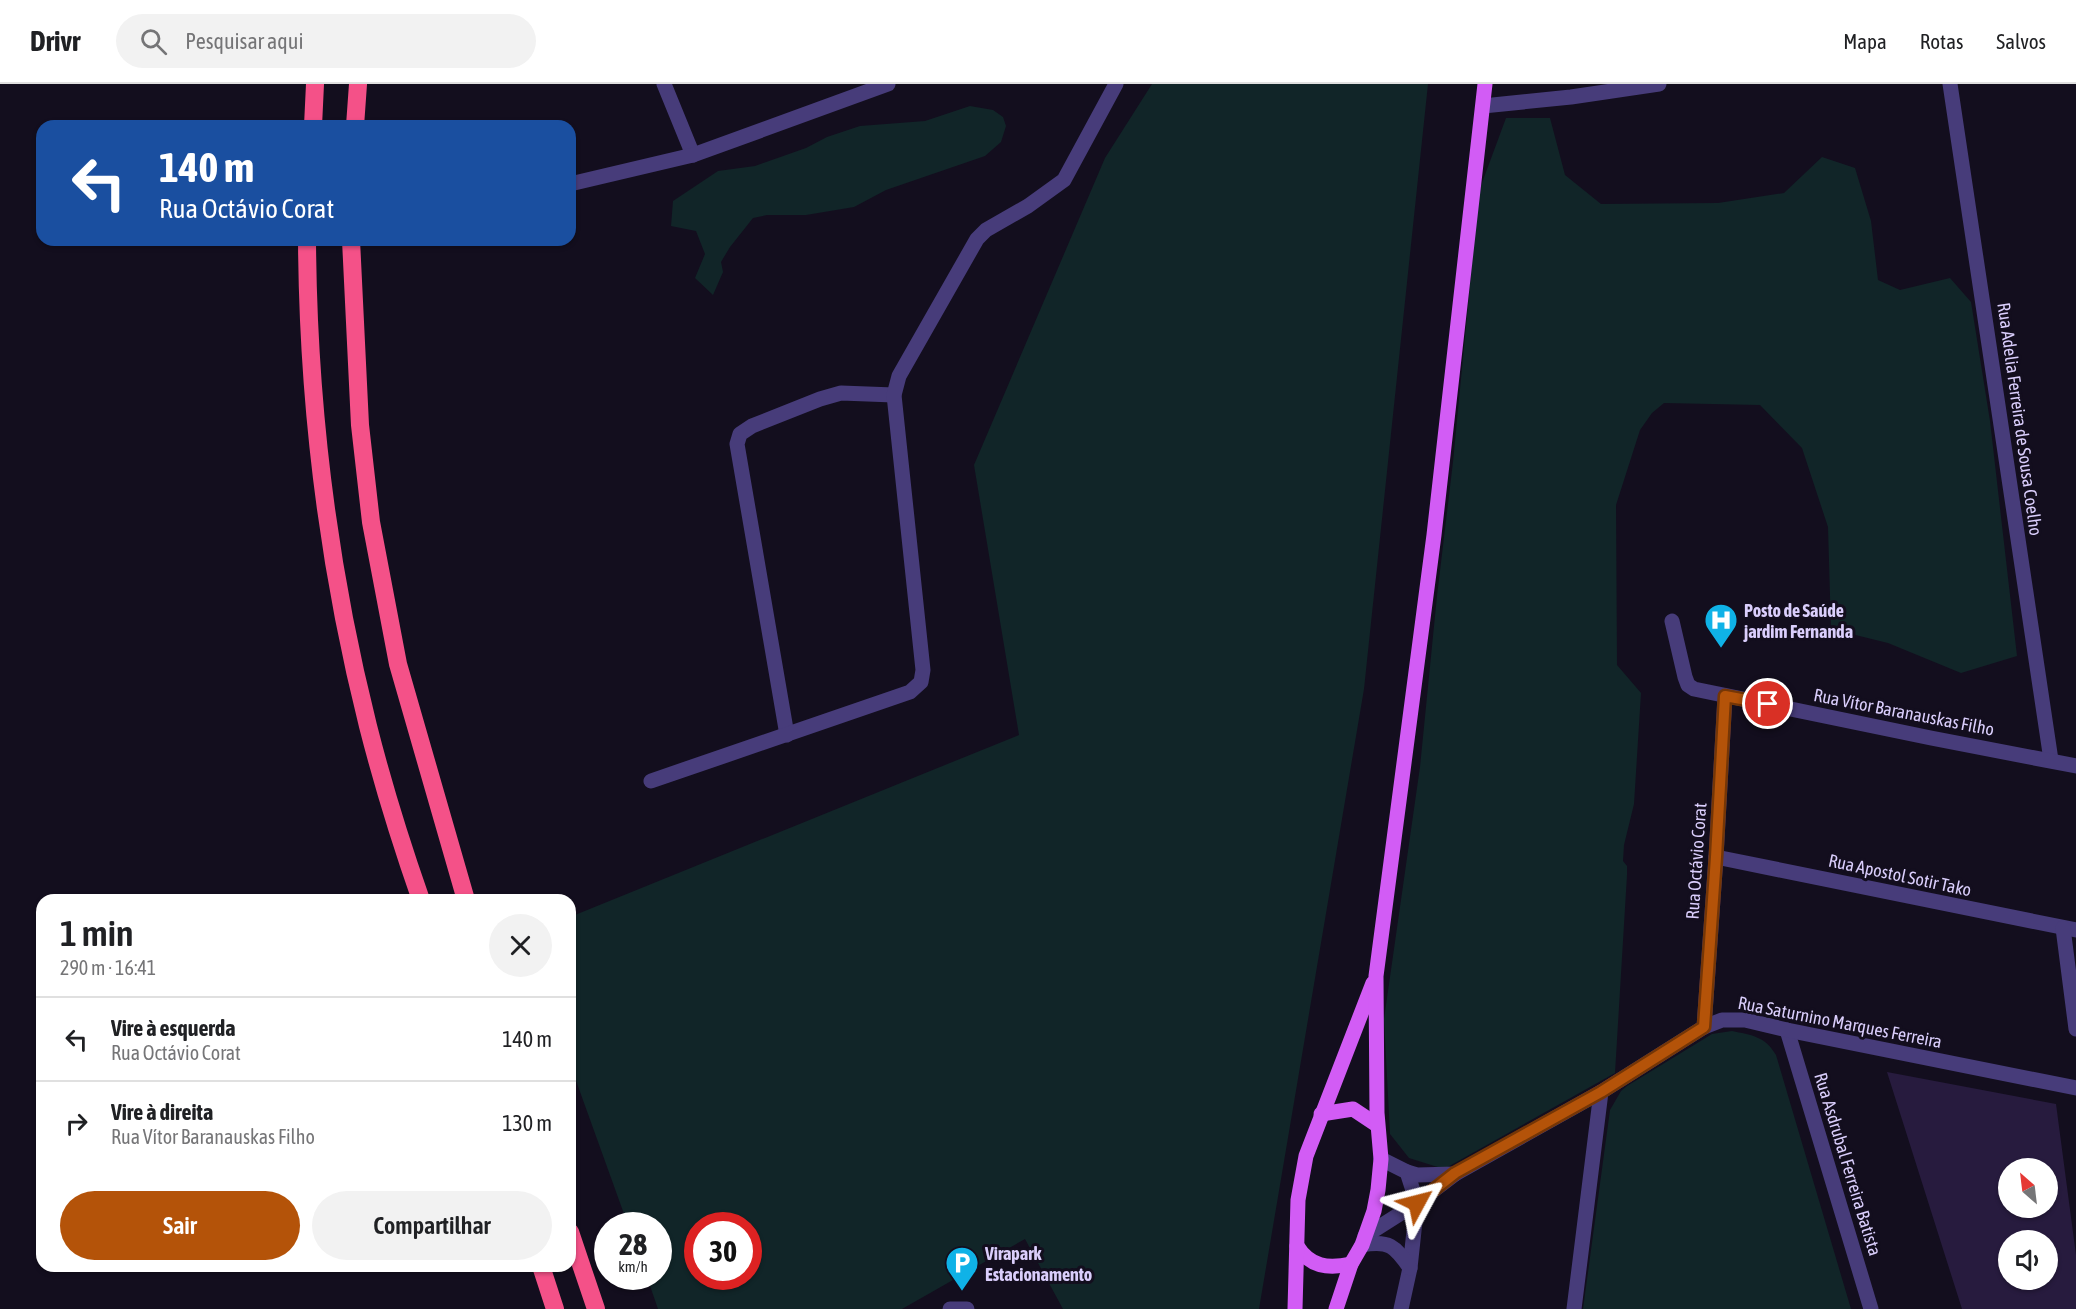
<!DOCTYPE html>
<html lang="pt">
<meta charset="utf-8">
<style>
:root{--surface:#fff;--page:#f2f2f2;--text:#202124;--muted:#757577;--line:#e0e0e0;--accent:#b45309}
body{margin:0;font-family:"Asap Condensed",sans-serif;background:var(--page);color:var(--text);height:100vh;display:flex;flex-direction:column;font-size:22px;white-space:nowrap}
*{box-sizing:border-box;margin:0}
p{font-size:20px;color:var(--muted)}
.icon{flex:none;width:33px;height:33px;fill:none;stroke:currentColor;stroke-width:2;stroke-linecap:round;stroke-linejoin:round}
.map{position:relative;flex:1;overflow:hidden}
.drawer{position:absolute;left:36px;top:810px;width:540px;height:378px;display:flex;flex-direction:column;background:var(--surface);border-radius:18px;box-shadow:0 2px 4px #0004}
.drawer>*{flex:none}
.banner{position:absolute;left:36px;top:36px;width:540px;height:126px;border-radius:18px;box-shadow:0 2px 4px #0004;background:#1a4fa0;color:#fff;overflow:hidden}
.needle{width:39px;rotate:332deg}
.tools{position:absolute;left:1998px;top:1074px;display:grid;gap:12px}
.tools a{display:grid;place-items:center;width:60px;height:60px;border-radius:50%;background:var(--surface);box-shadow:0 2px 4px #0004;font-size:30px}
.speed{position:absolute;left:594px;top:1128px;display:flex;gap:12px;font-size:30px;font-weight:700;text-align:center}
.speed>*{display:grid;place-content:center;width:78px;height:78px;border-radius:50%;background:var(--surface);box-shadow:0 2px 4px #0004;line-height:1}
.speed small{font-size:15px;font-weight:400}
.speed .limit{border:9px solid #d22;background:#fff;color:#111}
.pin{position:absolute;display:grid;place-items:center;width:51px;height:51px;color:#fff;margin:-26px;border:3px solid #fff;border-radius:50%;box-shadow:0 2px 6px #0007}
.me{position:absolute;width:66px;margin:-33px;rotate:52deg;stroke-linejoin:round;filter:drop-shadow(0 0 4px #0008)}
.turn{display:flex;align-items:center;gap:21px;height:126px;padding:0 24px;font-size:27px}
.turn .icon{width:78px;height:78px;stroke-width:2.5}
.turn b{display:block;font-size:42px;line-height:51px}
.round{display:grid;place-items:center;flex:none;width:63px;height:63px;border-radius:32px;background:var(--page)}
.overview{display:flex;align-items:center;justify-content:space-between;height:102px;padding:0 24px}
h1{font-size:36px;font-weight:600;line-height:45px}
.action{display:flex;gap:12px;margin-top:auto;padding:12px 24px}
.action a{flex:1;height:69px;border-radius:36px;background:var(--accent);color:#fff;font-size:24px;font-weight:600;line-height:69px;text-align:center}
.action a+a{background:var(--page);color:var(--text)}
ul{padding:0;list-style:none}
li{display:flex;align-items:center;gap:18px;height:84px;padding:0 24px;border-top:2px solid var(--line)}
li div{flex:1}
li b{display:block;font-size:22px}
li em{font-style:normal}
header{display:flex;align-items:center;gap:36px;box-sizing:border-box;height:84px;padding:0 30px;background:var(--surface);border-bottom:2px solid var(--line)}
header strong{font-size:28px}
nav{display:flex;gap:33px;margin-inline-start:auto;font-size:21px}
.search{width:420px;height:54px;background:var(--page);display:flex;align-items:center;gap:15px;box-sizing:border-box;padding:0 21px;border-radius:33px;color:var(--muted);font-size:22px}
.map>svg:first-child{display:block}
</style>
<header>
<strong>Drivr</strong>
<div class="search"><svg class="icon" aria-label="search" viewBox="0 0 24 24"><circle cx="10" cy="10" r="6"/><path d="M15 15l6 6"/></svg>Pesquisar aqui</div>
<nav><a>Mapa</a><a>Rotas</a><a>Salvos</a></nav>
</header>
<div class="map">
<svg width="2076" height="1225" viewBox="0 0 2076 1225">
<rect width="100%" height="100%" fill="#130e1e"/>
<g fill="#112528" fill-rule="evenodd">
<path d="M1152 0H1428L1364 605 1259 1225H1063L1025 1155 902 1225H658L647 1193 658 1192V1142L628 1141 570 980V833L1019 651 974 381 1105 74ZM698 1142H748V1192H698Z"/>
<polygon points="970,22 993,26 1003,33 1006,42 1001,58 985,72 886,106 854,123 806,131 767,131 753,134 730,163 721,178 723,188 713,211 695,194 705,170 696,147 671,142 673,117 718,87 755,82 806,64 827,53 860,42 925,37"/>
<polygon points="1506,34 1550,34 1565,91 1601,120 1718,119 1784,109 1822,73 1855,84 1871,137 1878,196 1900,206 1950,194 1971,218 1990,337 2017,572 1961,589 1888,559 1831,545 1828,443 1802,364 1760,321 1664,319 1652,329 1640,346 1616,421 1617,581 1641,609 1634,720 1624,761 1623,777 1627,782 1627,791 1615,989 1444,1085 1409,1074 1390,1050 1384,935 1420,683 1437,512 1453,378 1479,107"/>
<path d="M1732 947C1751 951 1765 952 1776 971L1851 1225H1583L1610 1026 1621 1007 1627 1002 1712 950Z"/>
</g>
<path fill="#271b3e" fill-rule="evenodd" d="M1887 988 2056 1020 2076 1171V1225H1962ZM2008 1084H2048V1124H2008ZM2008 1156H2048V1196H2008Z"/>
<g fill="none" stroke-linecap="round" stroke-linejoin="round">
<g stroke="#473c7a" stroke-width="15">
<polyline points="664,0 693,71"/>
<polyline points="1950,0 2051,676"/>
<polyline points="1483,22 1571,13 1659,0"/>
<polyline points="570,100 693,71 888,0"/>
<polyline points="1672,537 1685,593 1688,601 1694,605 1931,654 2076,682"/>
<polyline points="787,651 737,360 740,350 752,342 820,315 841,309 894,311"/>
<polyline points="651,697 910,608 921,598 923,586 894,311 899,292 977,155 986,146 1028,122 1064,96 1116,0"/>
<polyline points="1716,773 2076,846"/>
<polyline points="2063,844 2076,945"/>
<polyline points="1704,943 1716,773 1725,612"/>
<polyline points="1787,946 1871,1225"/>
<polyline points="1381,1075 1407,1088 1417,1119 1410,1184 1401,1225"/>
<polyline points="1407,1088 1417,1091 1455,1090"/>
<polyline points="1365,1152 1417,1119 1455,1090 1601,1008 1704,943 1722,936 1745,936 1787,946 2076,1004"/>
<path d="M1362 1161C1389 1156 1395 1162 1410 1184"/>
<polyline points="950,1225 967,1225"/>
<polyline points="1574,1225 1601,1008"/>
</g>
<g stroke="#d25cf5" stroke-width="15">
<polyline points="1321,1030 1353,1025 1377,1041"/>
<path d="M1297 1162C1310 1183 1328 1185 1351 1180"/>
<polyline points="1295,1225 1298,1116 1306,1072 1373,899"/>
<polyline points="1336,1225 1351,1180 1362,1161 1374,1127 1378,1106 1381,1075 1377,1029 1376,892 1434,451 1485,0"/>
</g>
<g stroke="#f45188" stroke-width="18">
<polyline points="313,42 315,0"/>
<polyline points="355,42 358,0"/>
<path d="M307 156C308 319 328 483 368 642 383 701 401 759 421 816"/>
<polyline points="351,156 360,341 371,438 398,580 466,816"/>
<polyline points="570,1148 596,1225"/>
<polyline points="541,1182 555,1225"/>
</g>
</g>
<g fill="none" stroke-linecap="round" stroke-linejoin="round">
<g stroke="#753606" stroke-width="15">
<polyline id="route" points="1417,1119 1455,1089 1601,1008 1704,943 1716,773 1725,612 1768,620"/>
</g>
<use href="#route" stroke="#b45309" stroke-width="10"/>
</g>
<defs>
<g id="hospital-pin" transform="scale(1.725)"><path d="M0 17L-7.5 6A9.5 9.5 0 1 1 7.5 6Z" fill="#0fb2e7" stroke="#130e1e"/><path d="M-5-5h3v3.5h4V-5h3V5h-3V1.5h-4V5h-3Z" fill="#fff"/></g>
<g id="parking-pin" transform="scale(1.725)"><path d="M0 17L-7.5 6A9.5 9.5 0 1 1 7.5 6Z" fill="#0fb2e7" stroke="#130e1e"/><path d="M-3.5-5.5H1a3.5 3.5 0 0 1 0 7H-1V5.5H-3.5ZM-1-3.4V-.6H.8a1.4 1.4 0 0 0 0-2.8Z" fill="#fff"/></g>
</defs>
<g fill-rule="evenodd">
<use href="#hospital-pin" x="1721" y="536"/>
<use href="#parking-pin" x="962" y="1179"/>
</g>
<g text-anchor="middle" dominant-baseline="central" stroke-width="6" stroke-linejoin="round" paint-order="stroke">
<g font-size="18" fill="#dacefc" stroke="#130e1e">
<text transform="translate(2020 335) rotate(82)">Rua Adelia Ferreira de Sousa Coelho</text>
<text transform="translate(1904 628) rotate(11)">Rua Vítor Baranauskas Filho</text>
<text transform="translate(1696 777) rotate(-86)">Rua Octávio Corat</text>
<text transform="translate(1900 791) rotate(12)">Rua Apostol Sotir Tako</text>
<text transform="translate(1840 938) rotate(11)">Rua Saturnino Marques Ferreira</text>
<text transform="translate(1848 1080) rotate(73)">Rua Asdrubal Ferreira Batista</text>
</g>
<g font-size="18" font-weight="bold" fill="#dacefc" stroke="#130e1e" text-anchor="start">
<text x="1744" y="526">Posto de Saúde<tspan x="1744" dy="21">jardim Fernanda</tspan></text>
<text x="985" y="1169">Virapark<tspan x="985" dy="21">Estacionamento</tspan></text>
</g>
</g>
</svg>
<div class="tools">
<a><svg class="needle" viewBox="-14 -14 28 28"><path d="M0-13l5 13h-10z" fill="#e53935"/><path d="M0 13l5-13h-10z" fill="#757577"/></svg></a>
<a><svg class="icon" aria-label="sound" viewBox="0 0 24 24"><path d="M4 9h4l5-4v14l-5-4H4zM17 9q2 3 0 6"/></svg></a>
</div>
<div class="speed"><div>28<small>km/h</small></div><div class="limit">30</div></div>
<div class="pin" style="left:1768px;top:620px;background:#d93025"><svg class="icon" aria-label="arrive" viewBox="0 0 24 24"><path d="M6 21V4h12l-3 4 3 4H6"/></svg></div>
<svg class="me" style="left:1417px;top:1119px" viewBox="-20 -20 40 40"><path d="M0-17L14 15 0 8-14 15z" fill="#b45309" stroke="#fff" stroke-width="4"/></svg>
<div class="banner">
<div class="turn"><svg class="icon" aria-label="left" viewBox="0 0 24 24"><path d="M17 20v-9H6M10 6l-5 5 5 5"/></svg><div><b>140 m</b>Rua Octávio Corat</div></div>
</div>
<section class="drawer">
<div class="overview"><div><h1>1 min</h1><p>290 m · 16:41</p></div><a class="round"><svg class="icon" aria-label="close" viewBox="0 0 24 24"><path d="M6 6l12 12M18 6L6 18"/></svg></a></div>
<ul>
<li><svg class="icon" aria-label="left" viewBox="0 0 24 24"><path d="M17 20v-9H6M10 6l-5 5 5 5"/></svg><div><b>Vire à esquerda</b><p>Rua Octávio Corat</p></div><em>140 m</em></li>
<li><svg class="icon" aria-label="right" viewBox="0 0 24 24"><path d="M7 20v-9h11M14 6l5 5-5 5"/></svg><div><b>Vire à direita</b><p>Rua Vítor Baranauskas Filho</p></div><em>130 m</em></li>
</ul>
<div class="action"><a>Sair</a><a>Compartilhar</a></div>
</section>
</div>
